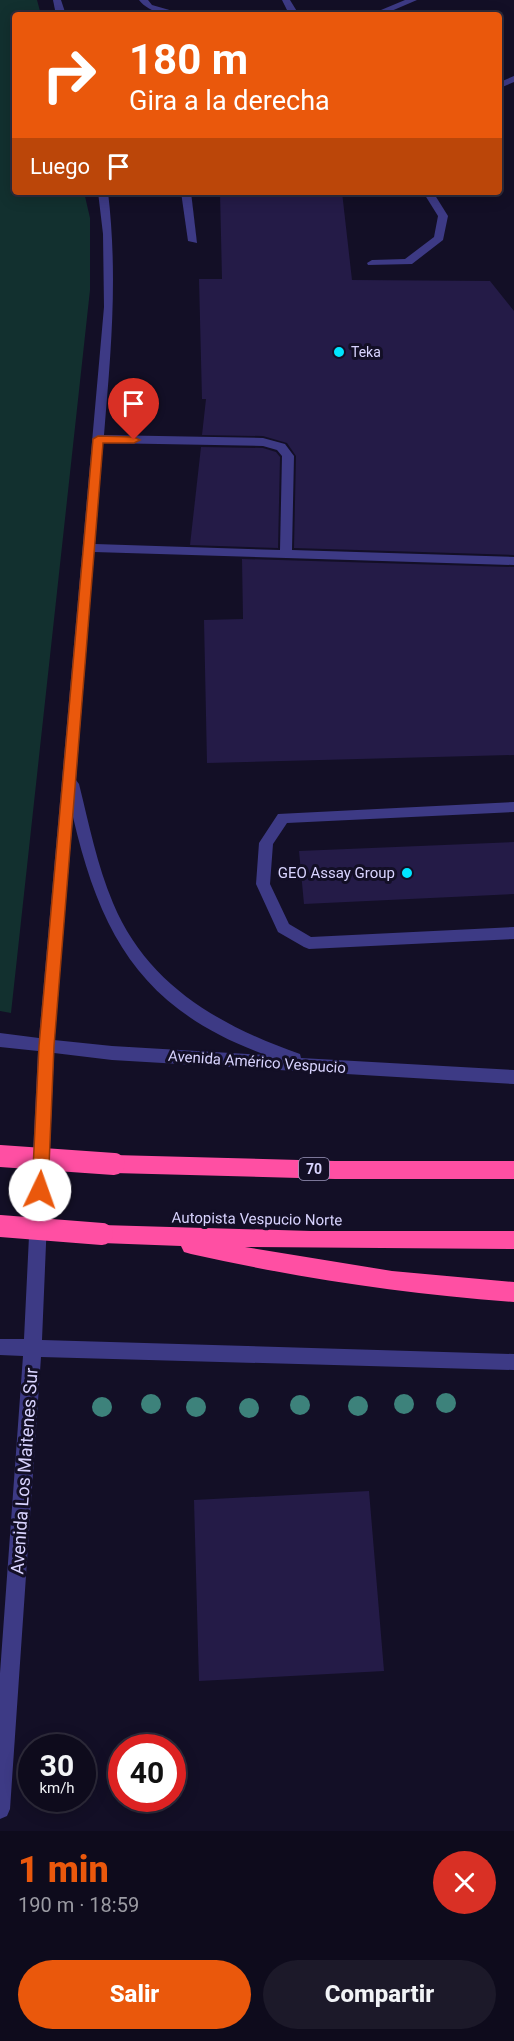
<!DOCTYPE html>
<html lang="es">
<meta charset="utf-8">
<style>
:root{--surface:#0e0b1c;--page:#1c1929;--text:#f1f3f6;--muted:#9b9ba3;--line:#2e2b3b;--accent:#ea580c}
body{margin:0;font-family:Roboto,sans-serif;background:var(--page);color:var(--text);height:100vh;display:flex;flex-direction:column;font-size:22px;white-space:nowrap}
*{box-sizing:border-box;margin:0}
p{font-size:20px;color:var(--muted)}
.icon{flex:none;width:33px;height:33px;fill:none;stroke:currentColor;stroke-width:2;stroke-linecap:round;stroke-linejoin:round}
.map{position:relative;height:1831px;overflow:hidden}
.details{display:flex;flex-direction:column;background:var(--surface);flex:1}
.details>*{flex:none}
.hud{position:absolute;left:12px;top:12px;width:490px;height:183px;border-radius:6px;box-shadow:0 3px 15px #0003,0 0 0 2px var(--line);background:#ea580c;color:#fff;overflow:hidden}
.speed{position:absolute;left:18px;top:1734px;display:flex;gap:12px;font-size:30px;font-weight:700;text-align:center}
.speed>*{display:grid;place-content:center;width:78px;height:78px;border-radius:50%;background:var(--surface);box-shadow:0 3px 15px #0003,0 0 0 2px var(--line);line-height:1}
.speed small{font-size:15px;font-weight:400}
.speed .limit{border:9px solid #d22;background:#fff;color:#111}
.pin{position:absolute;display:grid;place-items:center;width:51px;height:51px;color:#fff;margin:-62px -26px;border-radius:50% 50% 50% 0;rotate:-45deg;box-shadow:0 0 6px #0007}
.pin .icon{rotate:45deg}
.me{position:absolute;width:66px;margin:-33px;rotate:3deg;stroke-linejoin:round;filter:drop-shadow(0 0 4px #0008)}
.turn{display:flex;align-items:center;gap:21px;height:126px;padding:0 18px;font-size:27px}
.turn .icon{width:78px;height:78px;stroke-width:2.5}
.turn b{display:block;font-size:42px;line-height:51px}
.then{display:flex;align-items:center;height:57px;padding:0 18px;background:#0003;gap:12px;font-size:22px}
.round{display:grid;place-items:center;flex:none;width:63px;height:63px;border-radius:32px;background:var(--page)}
.headline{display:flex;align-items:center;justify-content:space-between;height:102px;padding:0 18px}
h1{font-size:36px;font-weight:800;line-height:45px;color:var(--accent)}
.action{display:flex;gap:12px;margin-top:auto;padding:12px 18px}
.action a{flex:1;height:69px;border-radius:36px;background:var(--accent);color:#fff;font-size:24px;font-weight:800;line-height:69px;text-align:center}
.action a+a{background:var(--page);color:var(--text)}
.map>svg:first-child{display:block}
</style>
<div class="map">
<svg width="514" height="1831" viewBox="0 0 514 1831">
<rect width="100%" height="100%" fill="#130f26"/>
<polygon fill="#12302f" points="0,0 37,0 41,15 15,15 15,192 84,192 90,218 90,290 11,1013 0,1011"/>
<g fill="#241b47">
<polygon points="220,192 342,192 352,280 490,281 514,311 514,555 294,548 296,456 287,443 263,436 202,435 206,399 202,399 199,279 222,279"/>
<polygon points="201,447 263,448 276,452 280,457 278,548 190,545"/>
<polygon points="242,559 514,567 514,755 207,763 204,620 243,619"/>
<polygon points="514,842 514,894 304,904 299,851"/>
<polygon points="369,1491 384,1671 199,1681 194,1500"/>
</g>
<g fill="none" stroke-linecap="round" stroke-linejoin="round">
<g fill="#3d3a85" fill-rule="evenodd">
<polygon points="53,0 61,0 66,15 56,15"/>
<path d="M139 0H148L152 5 187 15C169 15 150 14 139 0Z"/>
<polygon points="282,0 290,0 298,13 296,15 284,15 288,12"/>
<polygon points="405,0 417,0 382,15 369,15"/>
<polygon points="514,76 514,82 500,88 500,82"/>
<path d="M98 192H108C118 277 111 351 104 435L263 438 285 444 294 456 292 550 514 557V565L94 552 76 780 79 784C89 824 97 865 113 903 147 985 220 1026 300 1054L301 1058 514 1070V1084L112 1060 54 1053 42 1340 514 1354V1370L41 1357 10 1809 7 1816 0 1819V1673L23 1356 0 1355V1339H24L38 1051 0 1047V1033L39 1038 104 307 103 234ZM103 443 263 446 277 450 282 456 280 550 95 544ZM73 817C101 938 144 1011 266 1055L112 1046 54 1040Z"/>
<polygon points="181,192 191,192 197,243 188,241"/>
<polygon points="423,192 433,192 448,216 443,240 412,264 368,265 367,263 372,260 405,259 434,237 438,216"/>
<polygon points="514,802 514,812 287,823 273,844 270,884 289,924 311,937 514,927 514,939 309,949 304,947 278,932 256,884 259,843 278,814"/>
</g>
<g fill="#ff4fa3" fill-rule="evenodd">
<polygon points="114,1155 335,1161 514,1161 514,1179 335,1179 114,1173 107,1170 104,1164 107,1158"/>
<path d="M102 1225 311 1231H514V1249L245 1247 392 1271 514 1282V1302C405 1294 298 1278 191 1254L184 1252 181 1246 102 1243 95 1241 92 1234 95 1227Z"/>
</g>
<g stroke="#ff4fa3" stroke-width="22">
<polyline points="0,1156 114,1164"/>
<polyline points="0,1226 102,1234"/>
</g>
</g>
<g fill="#3d827b">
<circle cx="446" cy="1403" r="10"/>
<circle cx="151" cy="1404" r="10"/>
<circle cx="404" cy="1404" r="10"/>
<circle cx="300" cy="1405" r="10"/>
<circle cx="358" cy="1406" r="10"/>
<circle cx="102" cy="1407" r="10"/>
<circle cx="196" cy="1407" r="10"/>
<circle cx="249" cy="1408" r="10"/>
</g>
<polygon fill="#ea580c" stroke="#983908" stroke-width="1.5" points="98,436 134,437 140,440 134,443 103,443 54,1046 48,1190 45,1195 40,1197 35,1195 32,1190 39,1046 93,439"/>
<g fill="#00e5ff" stroke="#130f26" stroke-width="2">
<circle cx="339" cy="352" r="6"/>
<circle cx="407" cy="873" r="6"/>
</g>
<g text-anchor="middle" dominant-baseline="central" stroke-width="6" stroke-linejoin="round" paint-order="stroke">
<g font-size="14" fill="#d9d4ff" stroke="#130f26" text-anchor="start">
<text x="351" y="352">Teka</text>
</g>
<rect fill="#130f26" stroke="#9e99be" stroke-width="1.5" x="299" y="1158" width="30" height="22" rx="4.5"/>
<g font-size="14" font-weight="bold" fill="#d9d4ff">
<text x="314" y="1169">70</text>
</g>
<g font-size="15" fill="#d9d4ff" stroke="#130f26" text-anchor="end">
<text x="395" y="873">GEO Assay Group</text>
</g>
<g font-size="15" fill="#d9d4ff" stroke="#130f26">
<text transform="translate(257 1062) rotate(4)">Avenida Américo Vespucio</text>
<text transform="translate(257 1219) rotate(1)">Autopista Vespucio Norte</text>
</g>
<g font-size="18" fill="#d9d4ff" stroke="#130f26">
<text transform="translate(24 1471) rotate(-86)">Avenida Los Maitenes Sur</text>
</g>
</g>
</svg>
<div class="speed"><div>30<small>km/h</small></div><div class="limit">40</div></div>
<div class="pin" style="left:134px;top:440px;background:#d93025"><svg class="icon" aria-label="arrive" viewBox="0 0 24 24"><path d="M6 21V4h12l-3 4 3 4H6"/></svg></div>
<svg class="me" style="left:40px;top:1190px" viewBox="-20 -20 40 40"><circle r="19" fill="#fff"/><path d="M0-13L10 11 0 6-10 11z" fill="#ea580c"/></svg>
<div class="hud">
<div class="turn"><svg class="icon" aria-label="right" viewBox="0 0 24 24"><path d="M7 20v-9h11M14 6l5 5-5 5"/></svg><div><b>180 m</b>Gira a la derecha</div></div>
<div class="then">Luego<svg class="icon" aria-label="arrive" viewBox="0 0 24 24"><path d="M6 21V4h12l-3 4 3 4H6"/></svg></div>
</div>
</div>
<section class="details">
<div class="headline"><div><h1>1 min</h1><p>190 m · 18:59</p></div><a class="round" style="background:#d93025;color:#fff"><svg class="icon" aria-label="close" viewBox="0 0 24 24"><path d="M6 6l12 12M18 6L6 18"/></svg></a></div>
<div class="action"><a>Salir</a><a>Compartir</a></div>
</section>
